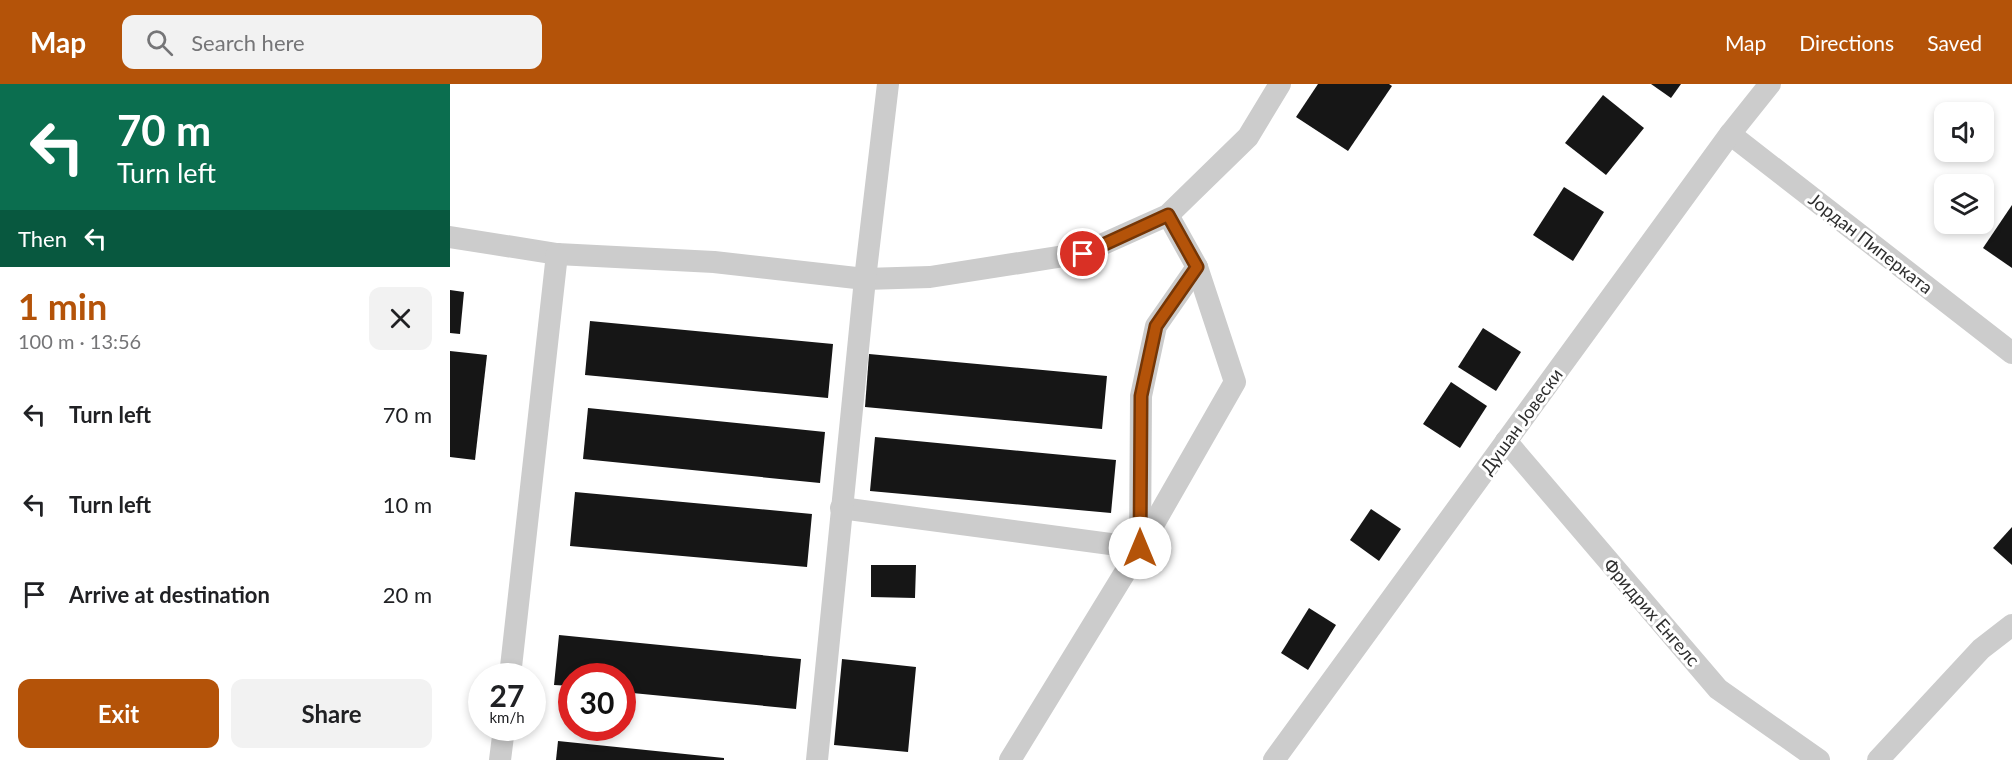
<!DOCTYPE html>
<meta charset="utf-8">
<style>
:root{--surface:#fff;--page:#f2f2f2;--text:#202124;--muted:#757577;--accent:#b45309}
body{margin:0;font-family:Lato,sans-serif;background:var(--page);color:var(--text);height:100vh;display:flex;flex-direction:column;font-size:22px;white-space:nowrap}
*{box-sizing:border-box;margin:0}
p{font-size:20px;color:var(--muted)}
.icon{flex:none;width:33px;height:33px;fill:none;stroke:currentColor;stroke-width:2;stroke-linecap:round;stroke-linejoin:round}
.map{position:relative;flex:1;overflow:hidden}
.panel{display:flex;flex-direction:column;background:var(--surface);width:450px}
.panel>*{flex:none}
.top-card{background:#0b6e4f;color:#fff;overflow:hidden}
.fabs{position:absolute;left:1484px;top:18px;display:grid;gap:12px}
.fabs a{display:grid;place-items:center;width:60px;height:60px;border-radius:12px;background:var(--surface);box-shadow:0 3px 9px #0003;font-size:30px}
.speed{position:absolute;left:18px;top:579px;display:flex;gap:12px;font-size:30px;font-weight:700;text-align:center}
.speed>*{display:grid;place-content:center;width:78px;height:78px;border-radius:50%;background:var(--surface);box-shadow:0 3px 9px #0003;line-height:1}
.speed small{font-size:15px;font-weight:400}
.speed .limit{border:9px solid #d22;background:#fff;color:#111}
.pin{position:absolute;display:grid;place-items:center;width:51px;height:51px;color:#fff;margin:-26px;border:3px solid #fff;border-radius:50%;box-shadow:0 2px 6px #0007}
.me{position:absolute;width:66px;margin:-33px;rotate:0deg;stroke-linejoin:round;filter:drop-shadow(0 0 4px #0008)}
.turn{display:flex;align-items:center;gap:21px;height:126px;padding:0 18px;font-size:27px}
.turn .icon{width:78px;height:78px;stroke-width:2.5}
.turn b{display:block;font-size:42px;line-height:51px}
.then{display:flex;align-items:center;height:57px;padding:0 18px;background:#0003;gap:12px;font-size:22px}
.round{display:grid;place-items:center;flex:none;width:63px;height:63px;border-radius:12px;background:var(--page)}
.overview{display:flex;align-items:center;justify-content:space-between;height:102px;padding:0 18px}
h1{font-size:36px;font-weight:700;line-height:45px;color:var(--accent)}
.cta{display:flex;gap:12px;margin-top:auto;padding:12px 18px}
.cta a{flex:1;height:69px;border-radius:12px;background:var(--accent);color:#fff;font-size:24px;font-weight:700;line-height:69px;text-align:center}
.cta a+a{background:var(--page);color:var(--text)}
ul{padding:0;list-style:none}
li{display:flex;align-items:center;gap:18px;height:90px;padding:0 18px}
li div{flex:1}
li b{display:block;font-size:22px}
li em{font-style:normal}
header{display:flex;align-items:center;gap:36px;box-sizing:border-box;height:84px;padding:0 30px;background:var(--accent);color:#fff}
header strong{font-size:28px}
nav{display:flex;gap:33px;margin-inline-start:auto;font-size:21px}
.search{width:420px;height:54px;background:var(--page);display:flex;align-items:center;gap:15px;box-sizing:border-box;padding:0 21px;border-radius:12px;color:var(--muted);font-size:22px}
main{display:flex;flex:1;min-height:0}
.map>svg:first-child{display:block}
</style>
<header>
<strong>Map</strong>
<div class="search"><svg class="icon" aria-label="search" viewBox="0 0 24 24"><circle cx="10" cy="10" r="6"/><path d="M15 15l6 6"/></svg>Search here</div>
<nav><a>Map</a><a>Directions</a><a>Saved</a></nav>
</header>
<main>
<section class="panel">
<div class="top-card">
<div class="turn"><svg class="icon" aria-label="left" viewBox="0 0 24 24"><path d="M17 20v-9H6M10 6l-5 5 5 5"/></svg><div><b>70 m</b>Turn left</div></div>
<div class="then">Then<svg class="icon" aria-label="left" viewBox="0 0 24 24"><path d="M17 20v-9H6M10 6l-5 5 5 5"/></svg></div>
</div>
<div class="overview"><div><h1>1 min</h1><p>100 m · 13:56</p></div><a class="round"><svg class="icon" aria-label="close" viewBox="0 0 24 24"><path d="M6 6l12 12M18 6L6 18"/></svg></a></div>
<ul>
<li><svg class="icon" aria-label="left" viewBox="0 0 24 24"><path d="M17 20v-9H6M10 6l-5 5 5 5"/></svg><div><b>Turn left</b></div><em>70 m</em></li>
<li><svg class="icon" aria-label="left" viewBox="0 0 24 24"><path d="M17 20v-9H6M10 6l-5 5 5 5"/></svg><div><b>Turn left</b></div><em>10 m</em></li>
<li><svg class="icon" aria-label="arrive" viewBox="0 0 24 24"><path d="M6 21V4h12l-3 4 3 4H6"/></svg><div><b>Arrive at destination</b></div><em>20 m</em></li>
</ul>
<div class="cta"><a>Exit</a><a>Share</a></div>
</section>
<div class="map">
<svg width="1562" height="676" viewBox="0 0 1562 676">
<rect width="100%" height="100%" fill="#fff"/>
<g fill="#161616">
<polygon points="868,0 939,0 942,2 898,67 846,33"/>
<polygon points="1201,0 1231,0 1221,14"/>
<polygon points="1153,11 1194,44 1156,91 1115,59"/>
<polygon points="1114,103 1154,128 1123,177 1083,151"/>
<polygon points="1562,121 1562,184 1533,164"/>
<polygon points="0,206 14,208 10,250 0,249"/>
<polygon points="140,237 383,260 378,314 135,291"/>
<polygon points="1033,244 1071,268 1046,307 1008,283"/>
<polygon points="0,267 37,271 25,376 0,373"/>
<polygon points="419,270 657,292 652,345 415,323"/>
<polygon points="1001,298 1037,322 1010,364 973,340"/>
<polygon points="138,324 375,348 370,399 133,375"/>
<polygon points="425,353 666,376 661,429 420,407"/>
<polygon points="125,408 362,430 357,483 120,462"/>
<polygon points="921,425 951,445 929,477 900,456"/>
<polygon points="1562,443 1562,481 1543,464"/>
<polygon points="421,481 466,481 465,514 421,513"/>
<polygon points="859,524 886,541 858,586 831,569"/>
<polygon points="109,551 351,575 346,625 172,608 172,592 122,592 122,602 104,601"/>
<polygon points="392,575 466,583 458,668 384,661"/>
<polygon points="108,657 274,674 274,676 106,676"/>
</g>
<g fill="none" stroke-linecap="round" stroke-linejoin="round">
<g stroke="#ccc" stroke-width="22">
<polyline points="1280,50 1562,269"/>
<polyline points="0,153 107,170 264,178 415,195 480,193 633,169 718,131 798,53 830,0"/>
<polyline points="1056,357 1268,605 1369,676"/>
<polyline points="391,424 690,464 691,312 706,242 747,183"/>
<polyline points="60,592 107,170"/>
<polyline points="50,676 54,644"/>
<polyline points="367,676 415,195 438,0"/>
<polyline points="560,676 690,464 785,298 747,183 718,131"/>
<polyline points="824,676 1280,50 1320,0"/>
<polyline points="1428,676 1531,565 1562,541"/>
</g>
</g>
<g fill="none" stroke-linecap="round" stroke-linejoin="round">
<g stroke="#753606" stroke-width="15">
<polyline id="route" points="633,170 718,131 747,183 706,242 691,312 690,464"/>
</g>
<use href="#route" stroke="#b45309" stroke-width="10"/>
</g>
<g text-anchor="middle" dominant-baseline="central" stroke-width="6" stroke-linejoin="round" paint-order="stroke">
<g font-size="18" fill="#2f2f2f" stroke="#fff">
<text transform="translate(1421 159) rotate(38)">Јордан Пиперката</text>
<text transform="translate(1071 337) rotate(-54)">Душан Јовески</text>
<text transform="translate(1202 528) rotate(49)">Фридрих Енгелс</text>
</g>
</g>
</svg>
<div class="fabs">
<a><svg class="icon" aria-label="sound" viewBox="0 0 24 24"><path d="M4 9h4l5-4v14l-5-4H4zM17 9q2 3 0 6"/></svg></a>
<a><svg class="icon" aria-label="layers" viewBox="0 0 24 24"><path d="M12 4l9 5-9 5-9-5zM3 14l9 5 9-5"/></svg></a>
</div>
<div class="speed"><div>27<small>km/h</small></div><div class="limit">30</div></div>
<div class="pin" style="left:633px;top:170px;background:#d93025"><svg class="icon" aria-label="arrive" viewBox="0 0 24 24"><path d="M6 21V4h12l-3 4 3 4H6"/></svg></div>
<svg class="me" style="left:690px;top:464px" viewBox="-20 -20 40 40"><circle r="19" fill="#fff"/><path d="M0-13L10 11 0 6-10 11z" fill="#b45309"/></svg>
</div>
</main>
